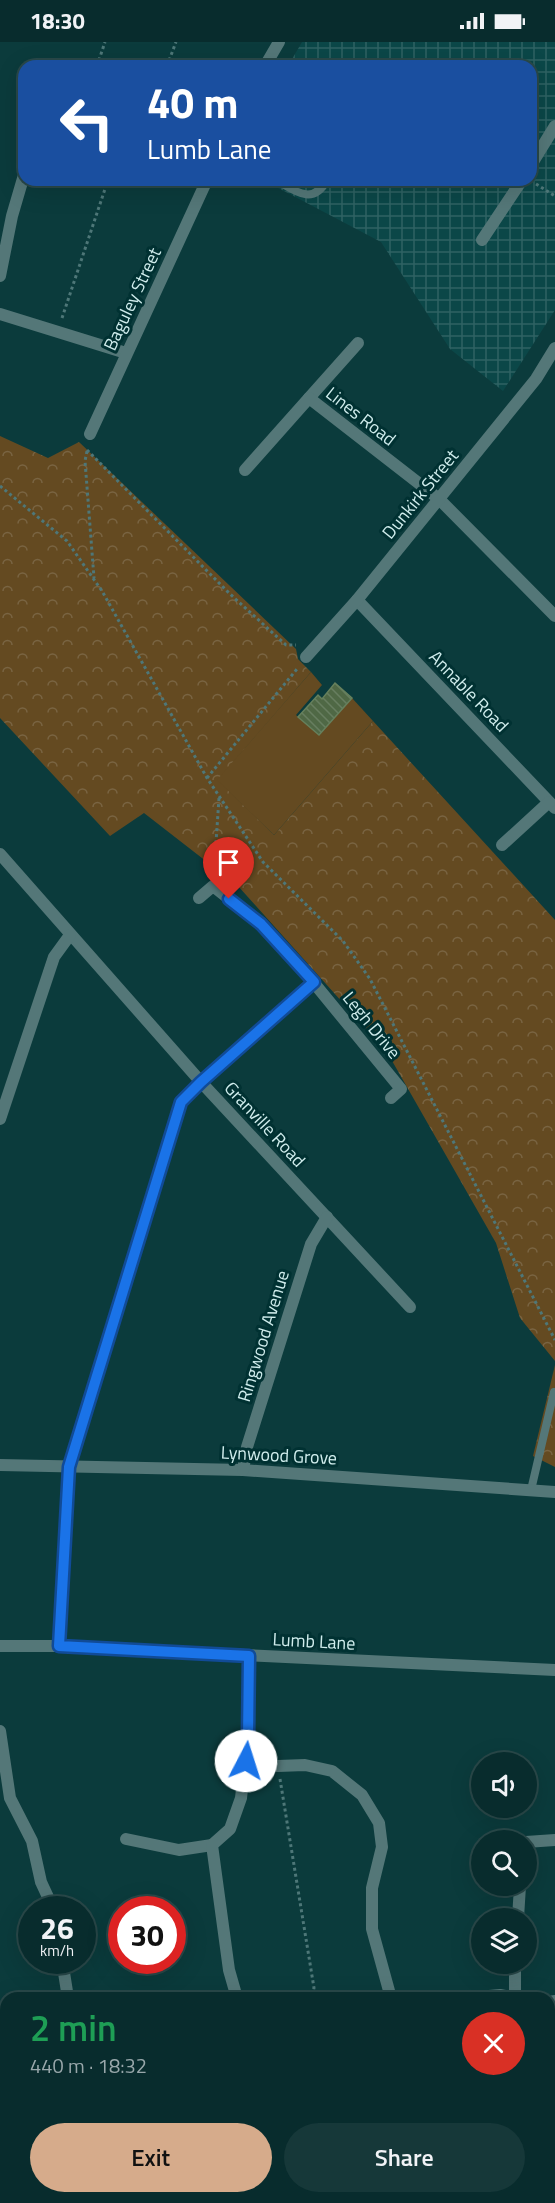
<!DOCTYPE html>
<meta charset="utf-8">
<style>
:root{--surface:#082c2d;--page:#163839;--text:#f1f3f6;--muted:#98a7aa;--line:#294849;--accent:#d6ab8b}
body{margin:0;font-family:"Titillium Web",sans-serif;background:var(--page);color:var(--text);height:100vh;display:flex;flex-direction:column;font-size:22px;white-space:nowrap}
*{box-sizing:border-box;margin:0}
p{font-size:20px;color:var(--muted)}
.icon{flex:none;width:33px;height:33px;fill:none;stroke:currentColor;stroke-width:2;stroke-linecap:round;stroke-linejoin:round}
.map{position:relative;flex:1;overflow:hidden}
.drawer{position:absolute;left:0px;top:1950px;width:555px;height:212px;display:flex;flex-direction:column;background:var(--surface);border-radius:18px 18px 0 0;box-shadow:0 6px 24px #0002,0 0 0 2px var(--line)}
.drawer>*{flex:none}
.top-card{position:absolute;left:18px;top:18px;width:519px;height:126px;border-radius:18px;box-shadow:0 6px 24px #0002,0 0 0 2px var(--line);background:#1a4fa0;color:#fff;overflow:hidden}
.tools{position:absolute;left:471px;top:1710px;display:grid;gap:12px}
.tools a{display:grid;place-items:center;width:66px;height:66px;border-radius:50%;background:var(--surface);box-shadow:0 6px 24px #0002,0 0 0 2px var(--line);font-size:30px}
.speed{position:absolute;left:18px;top:1854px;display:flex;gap:12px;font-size:30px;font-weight:700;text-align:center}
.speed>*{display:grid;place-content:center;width:78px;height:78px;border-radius:50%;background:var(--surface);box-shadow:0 6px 24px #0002,0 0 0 2px var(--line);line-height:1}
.speed small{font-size:15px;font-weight:400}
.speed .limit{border:9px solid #d22;background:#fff;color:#111}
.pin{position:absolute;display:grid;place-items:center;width:51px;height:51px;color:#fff;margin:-62px -26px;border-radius:50% 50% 50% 0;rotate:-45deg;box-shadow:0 0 6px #0007}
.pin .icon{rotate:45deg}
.me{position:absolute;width:66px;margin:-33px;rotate:5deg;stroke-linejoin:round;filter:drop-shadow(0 0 4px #0008)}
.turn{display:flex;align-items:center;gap:21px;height:126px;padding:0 30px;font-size:27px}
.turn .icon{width:78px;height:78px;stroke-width:2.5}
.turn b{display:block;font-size:42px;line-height:51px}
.round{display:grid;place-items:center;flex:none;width:63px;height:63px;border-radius:32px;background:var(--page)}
.head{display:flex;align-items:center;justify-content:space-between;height:102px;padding:0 30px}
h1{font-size:36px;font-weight:600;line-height:45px;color:#1e9e55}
.button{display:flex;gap:12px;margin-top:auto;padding:12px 30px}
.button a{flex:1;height:69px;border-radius:36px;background:var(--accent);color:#111;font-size:24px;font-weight:600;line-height:69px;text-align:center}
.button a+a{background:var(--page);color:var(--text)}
.status{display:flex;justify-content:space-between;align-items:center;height:42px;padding:0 30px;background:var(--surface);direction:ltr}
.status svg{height:16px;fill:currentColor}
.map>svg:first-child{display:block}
</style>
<div class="status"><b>18:30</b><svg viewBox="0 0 49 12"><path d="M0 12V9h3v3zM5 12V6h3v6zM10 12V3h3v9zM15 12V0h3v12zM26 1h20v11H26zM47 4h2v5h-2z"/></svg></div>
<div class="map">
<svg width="555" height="2161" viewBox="0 0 555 2161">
<defs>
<pattern id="industrial-grid" width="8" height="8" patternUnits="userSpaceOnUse" patternTransform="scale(1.5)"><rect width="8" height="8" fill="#0b4748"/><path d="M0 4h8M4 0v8" fill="none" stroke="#2e6263"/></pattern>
<pattern id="park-crowns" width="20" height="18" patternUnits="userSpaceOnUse" patternTransform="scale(1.5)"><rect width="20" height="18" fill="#644a21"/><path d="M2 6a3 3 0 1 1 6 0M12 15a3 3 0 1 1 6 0" fill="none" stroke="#796442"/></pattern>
<pattern id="building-back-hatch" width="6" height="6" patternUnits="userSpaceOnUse" patternTransform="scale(1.5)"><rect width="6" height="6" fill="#4f6845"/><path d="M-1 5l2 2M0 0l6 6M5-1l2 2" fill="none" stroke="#677e60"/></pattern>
</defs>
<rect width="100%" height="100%" fill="#0b3b3c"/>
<polygon fill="#0b4748" points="0,1992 6,2017 6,2156 38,2156 40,2161 0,2161"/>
<polygon fill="url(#industrial-grid)" points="302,0 555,0 555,268 503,349 450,307 381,200 263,138 531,138 531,24 288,24"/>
<g fill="url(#park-crowns)">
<polygon points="0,394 48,416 79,400 296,607 298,617 311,630 218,738 274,793 373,679 555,878 555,1319 520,1276 496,1201 387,1010 238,844 144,771 110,794 0,676"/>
<polygon points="555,1323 555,1425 533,1414"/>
</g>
<polygon fill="#644a21" points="311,630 322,643 296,673 319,693 352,656 373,679 274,793 217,738"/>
<polygon fill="url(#building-back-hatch)" stroke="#66805c" stroke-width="1.5" points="335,641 352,656 319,693 298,675 318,653 322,657"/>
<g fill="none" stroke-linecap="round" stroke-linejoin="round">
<g stroke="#4e7778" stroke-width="3" stroke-dasharray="3 3" stroke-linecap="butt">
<polyline points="97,24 105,0"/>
<polyline points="167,24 176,0"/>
<polyline points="536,142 555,154"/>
<polyline points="62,276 108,138"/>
<polyline points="87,408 230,552 286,603 296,603"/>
<polyline points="87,409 85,419 94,536"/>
<polyline points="0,444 67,499 102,549 207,736 263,820 343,899 370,937 555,1298"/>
<polyline points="207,736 297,627"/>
<polyline points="214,831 219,756"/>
<polyline points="280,1737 314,1946 312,1956"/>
<polyline points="549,2142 555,2142"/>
<polyline points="279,2156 279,2161"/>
<polyline points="389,2161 436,2156"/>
</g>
<g stroke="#547778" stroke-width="8">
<path d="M276 138C295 149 313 164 327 138"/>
<polyline points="531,1448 554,1350"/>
</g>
<g stroke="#547778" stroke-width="12">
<polyline points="265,24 279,0"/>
<polyline points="531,123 555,84"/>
<polyline points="482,198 522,138"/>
<polyline points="0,234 12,174 24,133"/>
<polyline points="0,272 126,311"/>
<polyline points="309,356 358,301"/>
<polyline points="90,392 207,138"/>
<polyline points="245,428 309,356 439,457 555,574"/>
<polyline points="357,558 555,766"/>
<polyline points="306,615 357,558 536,337 555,306"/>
<polyline points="502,803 549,760"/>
<polyline points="0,812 201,1040 410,1265"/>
<polyline points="199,856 213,844 261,882 314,941 401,1047 391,1056"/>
<polyline points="0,1077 54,915 70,893"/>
<polyline points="0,1423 243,1428 555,1450"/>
<polyline points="243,1428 247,1405 311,1202 327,1175"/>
<polyline points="0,1604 59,1604 555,1628"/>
<polyline points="59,1604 69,1425 181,1060 201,1040 314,941"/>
<polyline points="0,1689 10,1756 32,1799 41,1840 54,1868"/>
<polyline points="246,1719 278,1724 305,1723 332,1729 362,1753 379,1781 382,1805 372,1846 372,1887 391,1956"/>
<polyline points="126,1797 179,1808 212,1803"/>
<polyline points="526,1800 555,1798"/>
<polyline points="518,1876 520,1844"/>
<polyline points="62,1918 68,1956"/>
<polyline points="237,1956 229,1928 212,1803 230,1787 241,1756 248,1695 249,1614"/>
<polyline points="467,1956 500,1953 517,1956"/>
<polyline points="515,1956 515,1922"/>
<polyline points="549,1960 555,1959"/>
<polyline points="549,2100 555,2099"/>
<polyline points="65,2159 218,2156"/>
</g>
</g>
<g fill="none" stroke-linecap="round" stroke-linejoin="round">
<g stroke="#114b97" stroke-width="15">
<polyline id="route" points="229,857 261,882 314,940 201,1040 181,1060 69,1425 59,1604 249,1614 248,1695 246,1719"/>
</g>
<use href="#route" stroke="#1a73e8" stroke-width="10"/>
</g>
<g text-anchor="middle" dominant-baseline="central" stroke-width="6" stroke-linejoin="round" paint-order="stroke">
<g font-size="18" fill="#d0eded" stroke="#003132">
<text transform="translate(132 257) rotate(-65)">Baguley Street</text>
<text transform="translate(361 374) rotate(38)">Lines Road</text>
<text transform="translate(420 452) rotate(-51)">Dunkirk Street</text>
<text transform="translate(469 649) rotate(46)">Annable Road</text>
<text transform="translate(372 983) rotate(51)">Legh Drive</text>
<text transform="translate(265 1082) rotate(47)">Granville Road</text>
<text transform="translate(263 1294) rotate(-73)">Ringwood Avenue</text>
<text transform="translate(279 1413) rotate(3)">Lynwood Grove</text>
<text transform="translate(314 1599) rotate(3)">Lumb Lane</text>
</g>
</g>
</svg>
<div class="tools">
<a><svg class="icon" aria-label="sound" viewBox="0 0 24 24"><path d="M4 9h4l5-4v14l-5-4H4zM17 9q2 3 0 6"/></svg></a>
<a><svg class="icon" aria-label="search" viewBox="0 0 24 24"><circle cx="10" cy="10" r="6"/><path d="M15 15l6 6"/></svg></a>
<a><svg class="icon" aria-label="layers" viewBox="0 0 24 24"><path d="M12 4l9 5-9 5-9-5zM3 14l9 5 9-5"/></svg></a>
</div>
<div class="speed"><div>26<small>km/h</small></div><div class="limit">30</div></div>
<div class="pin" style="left:229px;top:857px;background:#d93025"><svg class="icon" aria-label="arrive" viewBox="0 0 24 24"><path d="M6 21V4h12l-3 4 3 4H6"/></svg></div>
<svg class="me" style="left:246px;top:1719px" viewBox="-20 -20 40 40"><circle r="19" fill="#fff"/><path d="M0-13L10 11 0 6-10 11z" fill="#1a73e8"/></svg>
<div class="top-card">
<div class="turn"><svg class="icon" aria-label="left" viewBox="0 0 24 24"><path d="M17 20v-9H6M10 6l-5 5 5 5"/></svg><div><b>40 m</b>Lumb Lane</div></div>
</div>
<section class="drawer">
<div class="head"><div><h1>2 min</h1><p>440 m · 18:32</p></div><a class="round" style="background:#d93025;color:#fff"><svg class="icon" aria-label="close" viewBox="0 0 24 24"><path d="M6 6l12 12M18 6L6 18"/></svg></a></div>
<div class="button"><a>Exit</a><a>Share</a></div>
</section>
</div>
